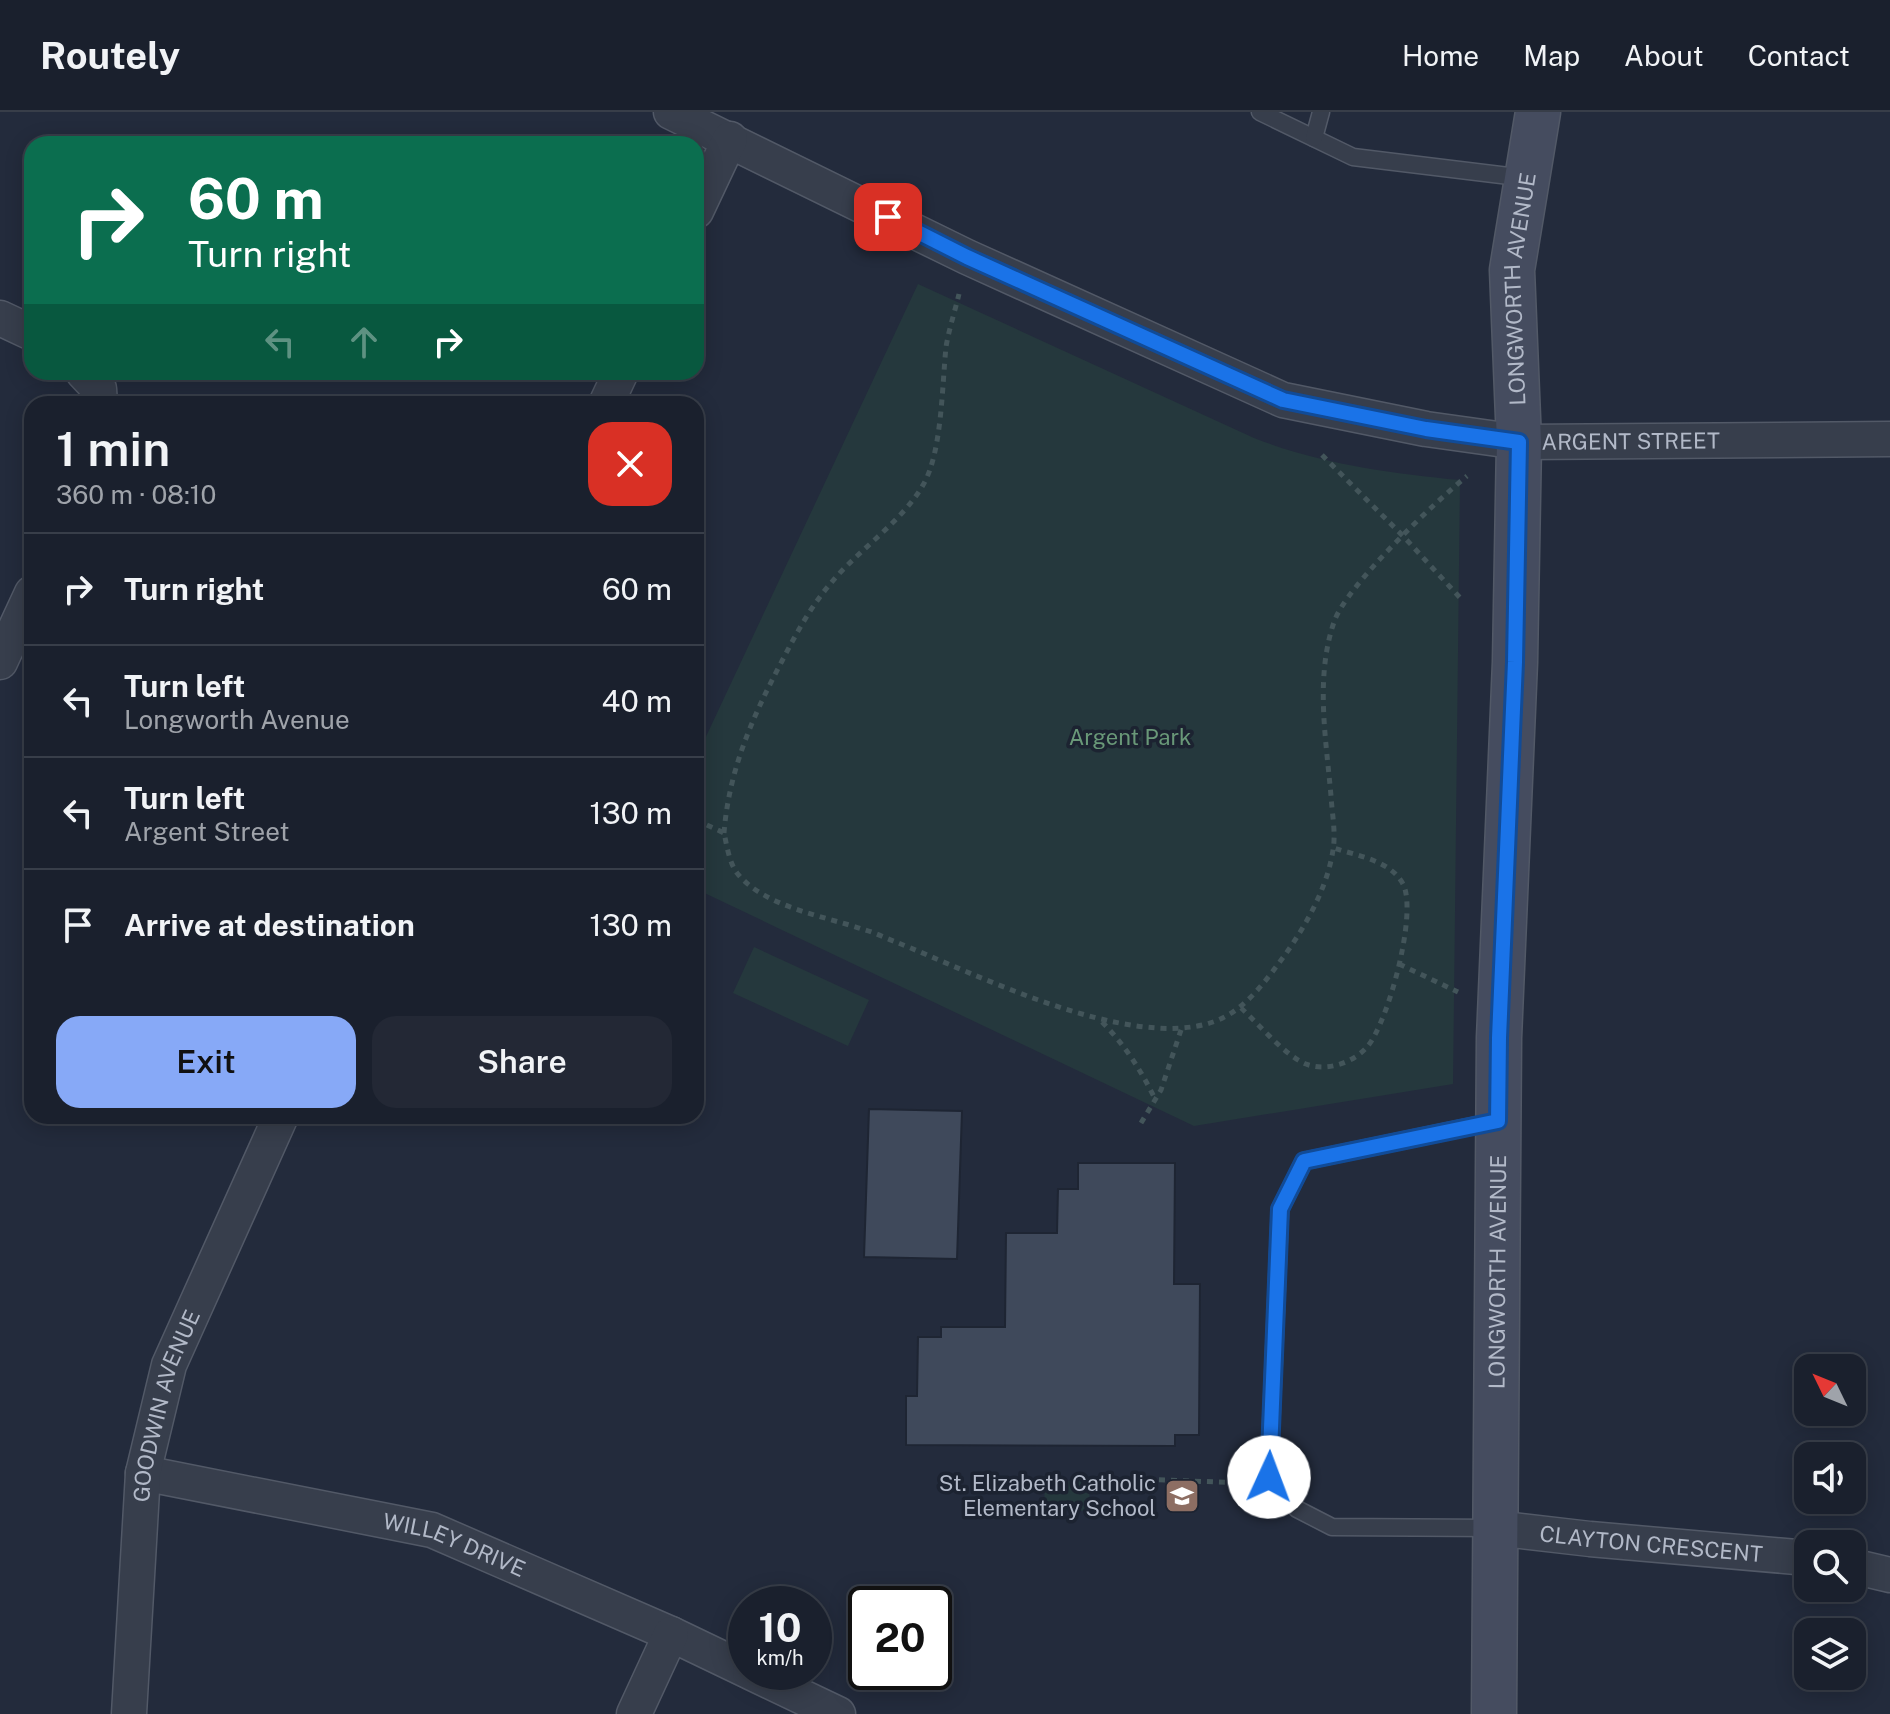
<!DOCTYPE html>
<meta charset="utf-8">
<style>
:root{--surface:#1a202d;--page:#232835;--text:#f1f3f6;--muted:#9fa3aa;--line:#383e49;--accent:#87a9f7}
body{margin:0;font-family:"Public Sans",sans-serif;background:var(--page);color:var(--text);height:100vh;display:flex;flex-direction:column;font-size:30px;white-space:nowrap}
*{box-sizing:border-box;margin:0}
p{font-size:26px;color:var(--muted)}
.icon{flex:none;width:44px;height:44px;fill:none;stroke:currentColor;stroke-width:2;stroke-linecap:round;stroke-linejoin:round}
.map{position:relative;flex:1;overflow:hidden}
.panel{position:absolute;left:24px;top:284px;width:680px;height:728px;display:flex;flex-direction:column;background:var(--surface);border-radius:24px;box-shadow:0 4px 20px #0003,0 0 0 2px var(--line)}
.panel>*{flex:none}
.top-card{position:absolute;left:24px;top:24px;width:680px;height:244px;border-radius:24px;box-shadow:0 4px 20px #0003,0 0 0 2px var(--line);background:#0b6e4f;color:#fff;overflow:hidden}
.needle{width:52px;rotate:313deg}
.controls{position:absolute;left:1794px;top:1242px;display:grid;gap:16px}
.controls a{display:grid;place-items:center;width:72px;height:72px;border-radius:16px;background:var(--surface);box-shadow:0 4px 20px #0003,0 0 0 2px var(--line);font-size:40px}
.speed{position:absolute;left:728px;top:1474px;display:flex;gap:16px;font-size:40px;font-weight:700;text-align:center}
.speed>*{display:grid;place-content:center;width:104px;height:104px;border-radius:50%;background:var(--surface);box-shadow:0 4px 20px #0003,0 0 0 2px var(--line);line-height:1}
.speed small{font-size:20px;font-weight:400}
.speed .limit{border:4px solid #111;border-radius:12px;background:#fff;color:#111}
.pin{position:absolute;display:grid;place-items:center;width:68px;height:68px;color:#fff;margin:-34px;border-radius:16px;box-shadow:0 4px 12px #0006}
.me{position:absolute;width:88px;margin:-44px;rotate:2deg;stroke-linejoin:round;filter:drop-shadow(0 0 6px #0008)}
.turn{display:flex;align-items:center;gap:28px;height:168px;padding:0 32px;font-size:36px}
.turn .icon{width:104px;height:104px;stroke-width:2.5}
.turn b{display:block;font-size:56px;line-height:68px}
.lanes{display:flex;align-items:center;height:76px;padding:0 32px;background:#0003;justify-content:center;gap:40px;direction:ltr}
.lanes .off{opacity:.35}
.round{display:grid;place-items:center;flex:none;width:84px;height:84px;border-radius:24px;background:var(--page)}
.overview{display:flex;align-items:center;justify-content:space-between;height:136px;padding:0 32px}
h1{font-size:48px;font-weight:600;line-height:60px}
.primary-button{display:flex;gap:16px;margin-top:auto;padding:16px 32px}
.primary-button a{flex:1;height:92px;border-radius:24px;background:var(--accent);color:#111;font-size:32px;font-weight:600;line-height:92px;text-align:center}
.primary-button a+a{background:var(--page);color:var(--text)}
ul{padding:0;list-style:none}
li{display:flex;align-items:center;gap:24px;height:112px;padding:0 32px;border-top:2px solid var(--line)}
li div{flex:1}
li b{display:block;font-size:30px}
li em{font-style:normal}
header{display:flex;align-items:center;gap:48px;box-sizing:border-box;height:112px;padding:0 40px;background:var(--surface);border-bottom:2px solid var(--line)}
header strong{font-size:38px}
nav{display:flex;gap:44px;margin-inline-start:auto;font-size:28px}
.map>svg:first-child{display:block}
</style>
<header>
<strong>Routely</strong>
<nav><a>Home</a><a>Map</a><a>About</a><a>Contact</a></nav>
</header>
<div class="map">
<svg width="1890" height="1602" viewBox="0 0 1890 1602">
<rect width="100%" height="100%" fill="#232b3c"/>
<g fill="#25383d">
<path d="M918 172 1254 326C1321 352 1389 361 1460 368L1453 972 1194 1014 696 777V646Z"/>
<polygon points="754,835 869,888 848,934 733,881"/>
<polygon points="1045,1368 1090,1370 1089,1399 1044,1397"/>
</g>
<g fill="#3f495b" stroke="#1e2533" stroke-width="2">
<polygon points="869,997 962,999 957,1147 864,1145"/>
<polygon points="1078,1051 1175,1051 1174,1172 1200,1172 1199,1323 1175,1323 1175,1334 906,1333 906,1284 917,1284 918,1225 941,1225 941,1215 1005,1215 1006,1121 1057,1121 1058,1077 1078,1077"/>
</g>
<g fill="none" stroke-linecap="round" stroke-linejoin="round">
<g stroke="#525967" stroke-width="19">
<g id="lane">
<polyline points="1260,0 1353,45 1526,66"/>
<polyline points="1314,26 1321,0"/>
<polyline points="1496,1416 1332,1415 1297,1397 1269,1365 1280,1097 1304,1049 1497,1009"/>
</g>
</g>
<g stroke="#525967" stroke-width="37">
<g id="street">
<path id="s1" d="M671 0 967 145 1283 288 1426 317 1519 330 1890 327"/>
<polyline points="696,99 730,27"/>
<polyline points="0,206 32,221"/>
<polyline points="83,260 99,277 100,292"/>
<polyline points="606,292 621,260"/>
<polyline points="0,550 32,481"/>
<path id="s2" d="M143 1361 432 1418 671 1522 746 1558"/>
<path id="s3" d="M1496 1416 1590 1427 1808 1446"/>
<polyline points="1852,1454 1890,1463"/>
<polyline points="750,1560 838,1602"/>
<path id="s4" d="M129 1602 143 1361 169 1253 281 1004"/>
<polyline points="634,1602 671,1522"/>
</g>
</g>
<g stroke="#525967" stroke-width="47">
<g id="secondary">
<path id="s5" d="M1494 1602 1499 926 1515 550 1519 330 1512 158 1538 0"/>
</g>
</g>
<g stroke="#43555a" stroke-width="5" stroke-dasharray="6 6" stroke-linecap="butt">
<polyline points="1322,343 1404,425 1463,489"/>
<path d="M696 708 724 721C727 734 729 750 737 761 764 795 824 804 862 817 874 820 885 826 896 830 976 862 1128 939 1213 910 1242 900 1261 875 1279 851 1303 819 1327 778 1333 738 1336 721 1332 701 1331 684 1326 626 1315 566 1334 510 1346 474 1435 390 1467 364"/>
<path d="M724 721C729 657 753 604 782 549 796 522 811 494 831 471 858 438 902 410 923 373 942 341 942 274 946 235 949 217 955 199 959 182"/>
<polyline points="1399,852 1458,880"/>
<path d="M1241 896C1259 912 1284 943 1306 952 1326 960 1353 951 1367 935 1388 911 1418 801 1403 772 1390 748 1357 744 1334 736"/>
<path d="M1102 910C1124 932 1141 958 1155 987"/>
<polyline points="1141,1011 1161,978 1182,915"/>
<polyline points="1135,1367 1246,1371"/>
</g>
<use href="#lane" stroke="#373e4c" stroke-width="16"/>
<use href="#street" stroke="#373e4c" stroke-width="34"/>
<use href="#secondary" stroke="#454c5f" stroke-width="44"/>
</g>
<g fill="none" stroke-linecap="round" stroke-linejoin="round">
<g stroke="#114b97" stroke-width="20">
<polyline id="route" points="888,105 967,145 1283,288 1426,317 1519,330 1515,550 1499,926 1498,1009 1304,1049 1280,1097 1269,1365"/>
</g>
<use href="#route" stroke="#1a73e8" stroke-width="14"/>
</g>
<defs>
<g id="school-square" transform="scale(1.8)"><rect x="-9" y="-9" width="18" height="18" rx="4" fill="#8d6e63" stroke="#1c2331"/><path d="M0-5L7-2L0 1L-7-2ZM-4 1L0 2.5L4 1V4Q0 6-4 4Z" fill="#fff"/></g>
</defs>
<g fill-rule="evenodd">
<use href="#school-square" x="1182" y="1384"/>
</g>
<g text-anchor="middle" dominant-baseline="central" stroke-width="7" stroke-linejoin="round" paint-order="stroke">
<g font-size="22" fill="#b2b9c8" stroke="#1c2331">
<text stroke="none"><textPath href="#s5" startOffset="1426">LONGWORTH AVENUE</textPath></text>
<text stroke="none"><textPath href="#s1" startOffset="1028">ARGENT STREET</textPath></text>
<text stroke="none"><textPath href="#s5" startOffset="442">LONGWORTH AVENUE</textPath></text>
<text stroke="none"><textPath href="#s4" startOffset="312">GOODWIN AVENUE</textPath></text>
<text stroke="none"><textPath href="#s3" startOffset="156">CLAYTON CRESCENT</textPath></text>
<text stroke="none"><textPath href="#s2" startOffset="320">WILLEY DRIVE</textPath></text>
</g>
<g font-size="22" fill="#699878" stroke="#1c2331">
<text x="1130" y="625">Argent Park</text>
</g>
<g font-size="22" fill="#b2b9c8" stroke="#1c2331" text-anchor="end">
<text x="1156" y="1371">St. Elizabeth Catholic<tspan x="1156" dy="25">Elementary School</tspan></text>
</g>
</g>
</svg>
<div class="controls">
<a><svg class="needle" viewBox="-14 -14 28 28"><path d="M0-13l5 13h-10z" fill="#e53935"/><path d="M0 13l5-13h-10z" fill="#9fa3aa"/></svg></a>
<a><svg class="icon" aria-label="sound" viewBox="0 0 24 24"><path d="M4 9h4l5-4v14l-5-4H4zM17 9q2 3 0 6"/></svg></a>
<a><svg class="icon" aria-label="search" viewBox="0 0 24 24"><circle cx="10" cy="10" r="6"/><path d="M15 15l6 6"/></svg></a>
<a><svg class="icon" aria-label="layers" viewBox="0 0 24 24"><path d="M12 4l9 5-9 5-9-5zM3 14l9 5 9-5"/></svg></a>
</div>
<div class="speed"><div>10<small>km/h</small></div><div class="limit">20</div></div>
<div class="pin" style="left:888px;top:105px;background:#d93025"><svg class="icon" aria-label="arrive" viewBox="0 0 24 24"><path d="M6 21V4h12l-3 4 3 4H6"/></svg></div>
<svg class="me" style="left:1269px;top:1365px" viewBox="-20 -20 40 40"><circle r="19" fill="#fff"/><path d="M0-13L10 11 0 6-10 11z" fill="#1a73e8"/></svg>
<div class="top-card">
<div class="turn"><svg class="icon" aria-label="right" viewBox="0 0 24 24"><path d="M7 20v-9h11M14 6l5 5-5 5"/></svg><div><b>60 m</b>Turn right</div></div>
<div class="lanes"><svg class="icon off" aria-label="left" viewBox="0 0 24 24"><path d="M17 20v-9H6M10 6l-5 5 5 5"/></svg><svg class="icon off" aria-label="ahead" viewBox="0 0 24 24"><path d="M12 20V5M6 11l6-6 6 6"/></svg><svg class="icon" aria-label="right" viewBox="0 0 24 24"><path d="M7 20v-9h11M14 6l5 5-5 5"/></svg></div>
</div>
<section class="panel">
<div class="overview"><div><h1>1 min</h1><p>360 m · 08:10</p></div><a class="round" style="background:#d93025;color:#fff"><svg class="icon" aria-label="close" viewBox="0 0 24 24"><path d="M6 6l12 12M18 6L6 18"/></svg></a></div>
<ul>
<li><svg class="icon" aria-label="right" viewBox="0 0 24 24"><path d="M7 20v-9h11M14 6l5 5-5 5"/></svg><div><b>Turn right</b></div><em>60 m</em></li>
<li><svg class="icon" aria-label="left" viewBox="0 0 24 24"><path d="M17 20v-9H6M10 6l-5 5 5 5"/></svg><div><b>Turn left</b><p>Longworth Avenue</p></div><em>40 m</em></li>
<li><svg class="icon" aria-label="left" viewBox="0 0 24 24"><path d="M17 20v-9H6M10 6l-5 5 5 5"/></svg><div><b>Turn left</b><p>Argent Street</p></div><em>130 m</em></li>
<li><svg class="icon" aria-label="arrive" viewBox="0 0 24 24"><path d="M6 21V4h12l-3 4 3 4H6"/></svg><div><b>Arrive at destination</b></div><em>130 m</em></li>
</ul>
<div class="primary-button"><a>Exit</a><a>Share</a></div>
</section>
</div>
